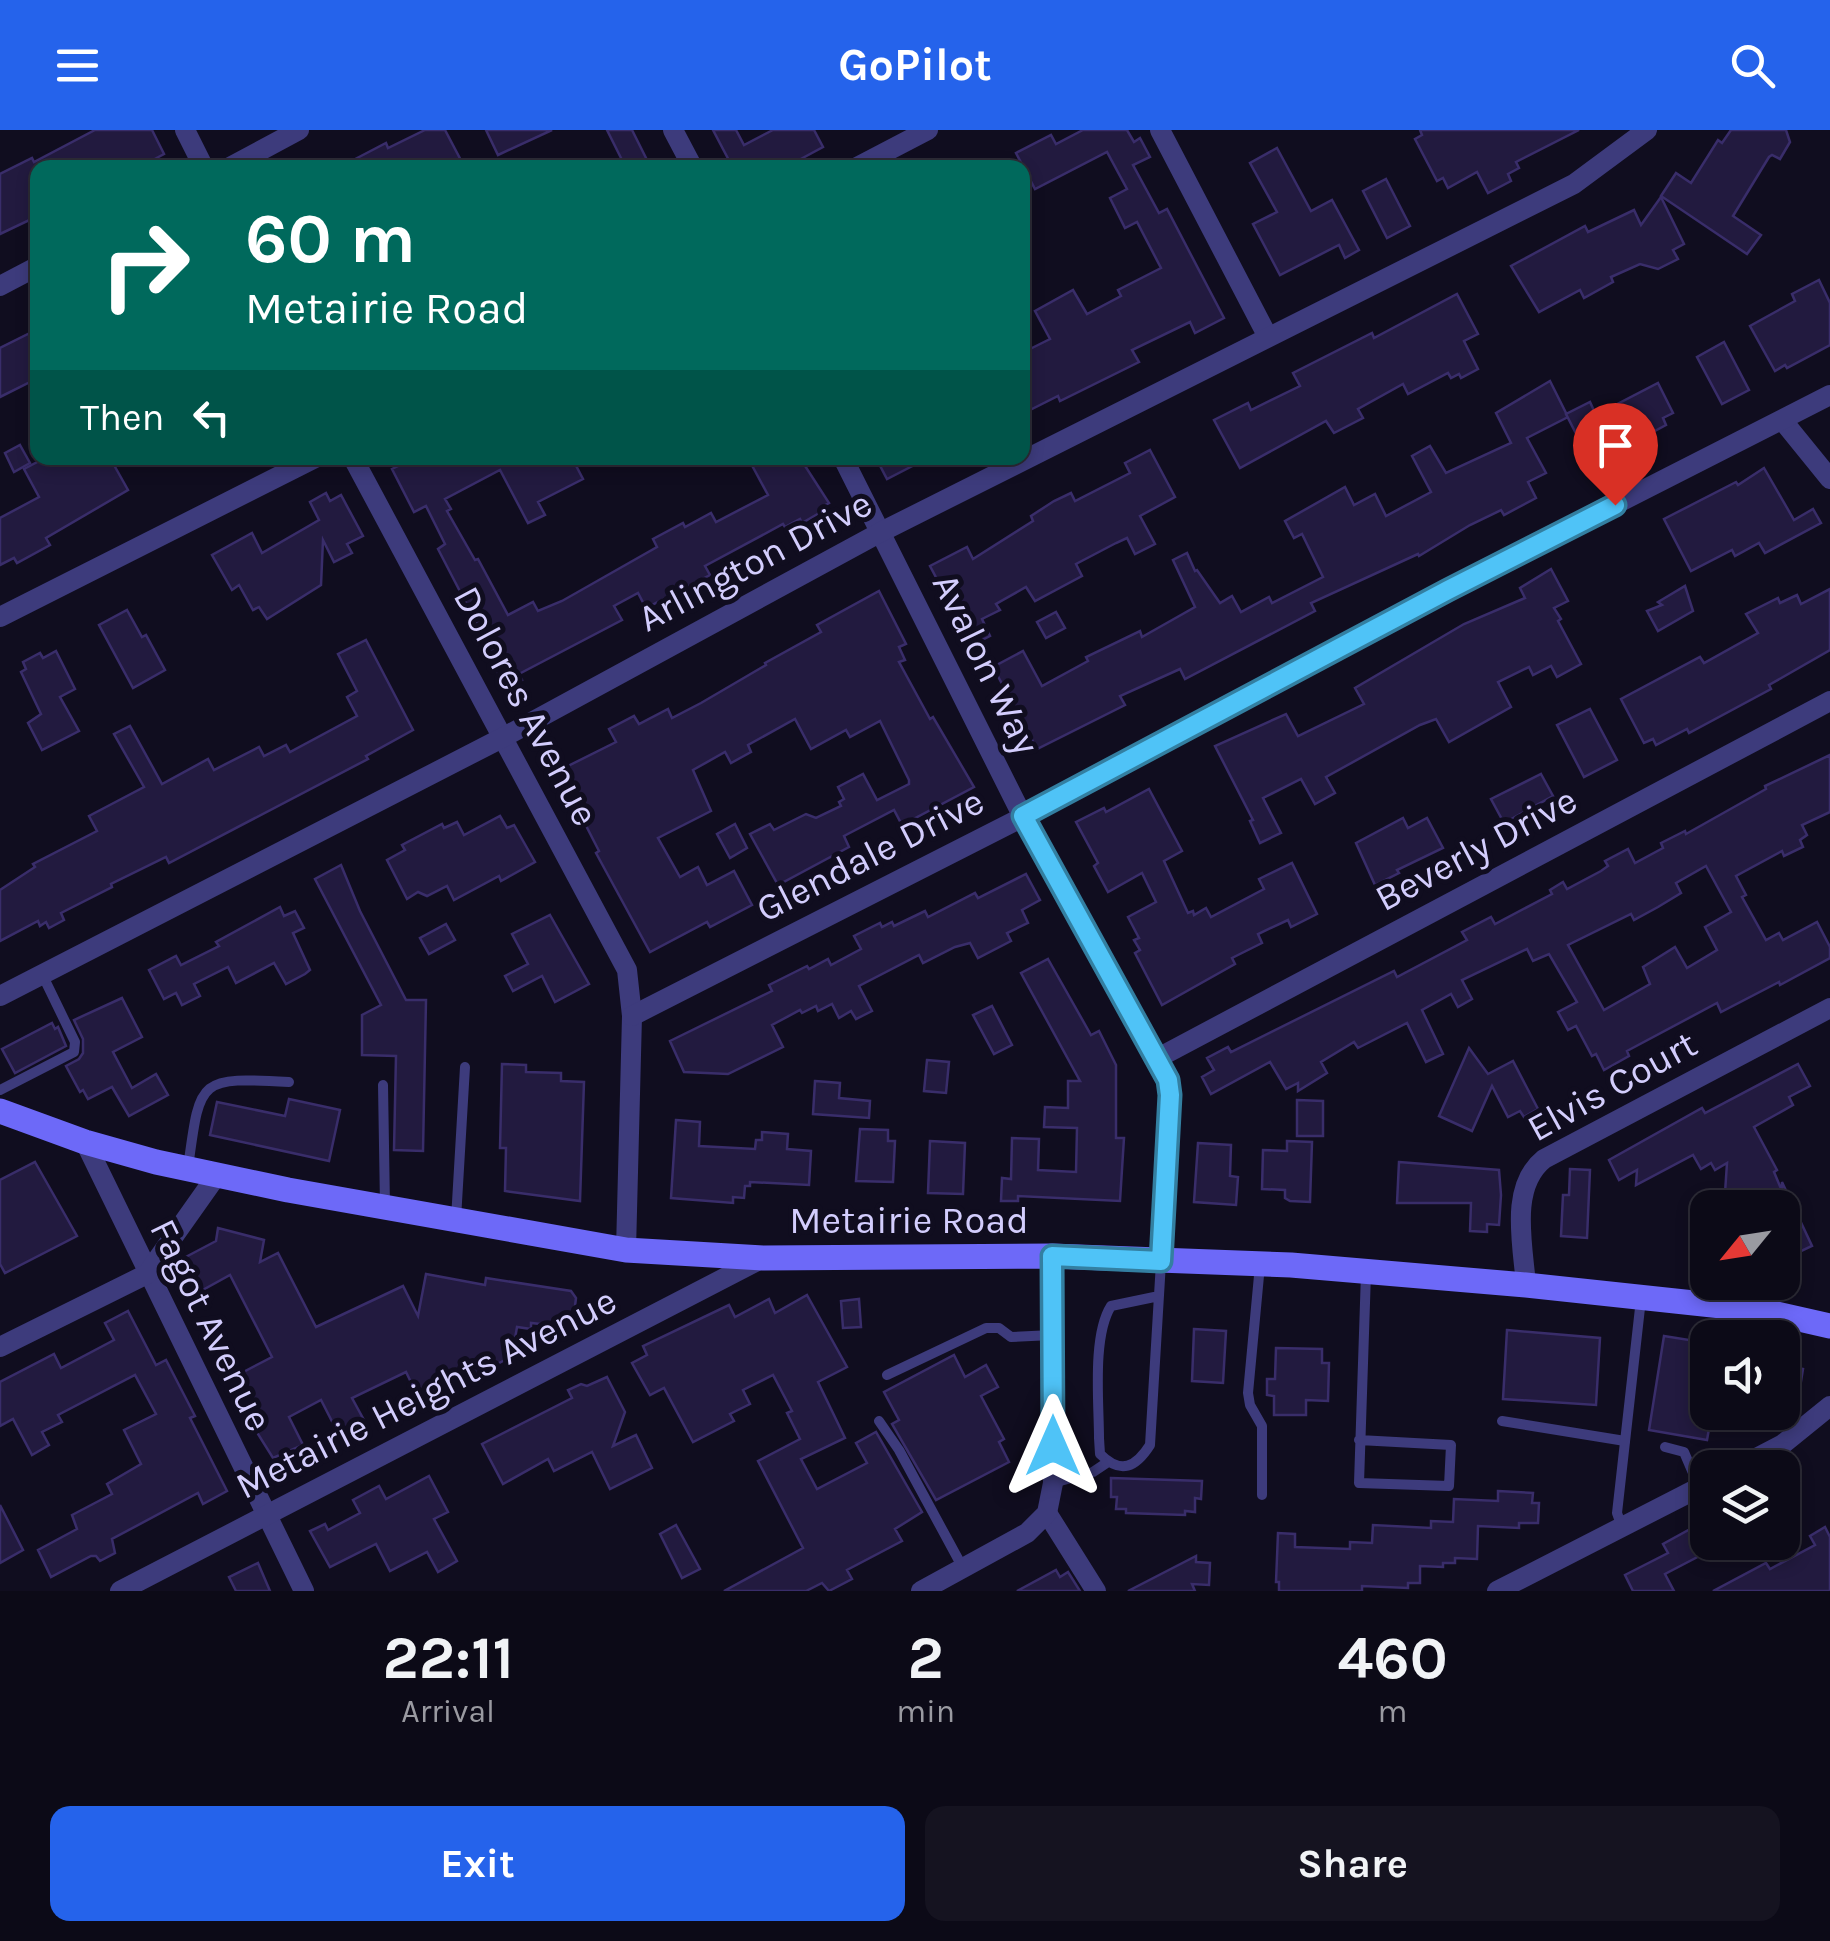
<!DOCTYPE html>
<style>
:root{--surface:#0c0a17;--page:#151320;--text:#f1f3f6;--muted:#9a9aa1;--line:#2c2b36;--accent:#2563eb}
body{margin:0;font-family:Karla,sans-serif;background:var(--page);color:var(--text);height:100vh;display:flex;flex-direction:column;font-size:38px;white-space:nowrap}
*{box-sizing:border-box;margin:0}
p{font-size:32px;color:var(--muted)}
.icon{flex:none;width:55px;height:55px;fill:none;stroke:currentColor;stroke-width:2;stroke-linecap:round;stroke-linejoin:round}
.map{position:relative;height:1461px;overflow:hidden}
.panel{display:flex;flex-direction:column;background:var(--surface);flex:1}
.panel>*{flex:none}
.banner{position:absolute;left:30px;top:30px;width:1000px;height:305px;border-radius:20px;box-shadow:0 5px 15px #0003,0 0 0 2px var(--line);background:#00695c;color:#fff;overflow:hidden}
.needle{width:65px;rotate:240deg}
.buttons{position:absolute;left:1690px;top:1060px;display:grid;gap:20px}
.buttons a{display:grid;place-items:center;width:110px;height:110px;border-radius:20px;background:var(--surface);box-shadow:0 5px 15px #0003,0 0 0 2px var(--line);font-size:50px}
.pin{position:absolute;display:grid;place-items:center;width:85px;height:85px;color:#fff;margin:-102px -42px;border-radius:50% 50% 50% 0;rotate:-45deg;box-shadow:0 0 10px #0007}
.pin .icon{rotate:45deg}
.me{position:absolute;width:110px;margin:-55px;rotate:0deg;stroke-linejoin:round;filter:drop-shadow(0 0 8px #0008)}
.turn{display:flex;align-items:center;gap:35px;height:210px;padding:0 50px;font-size:45px}
.turn .icon{width:130px;height:130px;stroke-width:2.5}
.turn b{display:block;font-size:70px;line-height:85px}
.then{display:flex;align-items:center;height:95px;padding:0 50px;background:#0003;gap:20px;font-size:38px}
.eta{display:flex;justify-content:space-evenly;align-items:center;height:170px;text-align:center}
.eta b{font-size:60px;font-weight:700;line-height:70px}
.cta{display:flex;gap:20px;margin-top:auto;padding:20px 50px}
.cta a{flex:1;height:115px;border-radius:20px;background:var(--accent);color:#fff;font-size:40px;font-weight:700;line-height:115px;text-align:center}
.cta a+a{background:var(--page);color:var(--text)}
header{display:flex;justify-content:space-between;align-items:center;height:130px;padding:0 50px;background:var(--accent);color:#fff;font-size:45px;font-weight:700}
.map>svg:first-child{display:block}
</style>
<header><svg class="icon" aria-label="menu" viewBox="0 0 24 24"><path d="M4 6h16M4 12h16M4 18h16"/></svg>GoPilot<svg class="icon" aria-label="search" viewBox="0 0 24 24"><circle cx="10" cy="10" r="6"/><path d="M15 15l6 6"/></svg></header>
<div class="map">
<svg width="1830" height="1461" viewBox="0 0 1830 1461">
<rect width="100%" height="100%" fill="#100d1f"/>
<g fill="#221a3f" stroke="#392d6a" stroke-width="2.5" fill-rule="evenodd">
<polygon points="95,0 152,0 164,24 138,38 37,38 38,86 0,104 0,44 32,28 34,32"/>
<polygon points="425,0 445,0 465,38 338,38 386,13 388,18"/>
<polygon points="486,0 552,0 498,25"/>
<polygon points="607,0 632,0 651,38 626,38"/>
<polygon points="713,0 736,0 744,15 773,0 814,0 823,17 784,38 733,38"/>
<polygon points="1083,0 1127,0 1134,12 1140,8 1150,27 1133,35 1159,83 1167,79 1224,188 1195,203 1190,192 1132,220 1139,232 1060,271 1058,266 1022,284 1022,223 1050,209 1035,181 1073,160 1087,184 1121,166 1118,160 1161,138 1137,92 1125,98 1110,68 1127,59 1107,22 1035,59 1016,23 1051,5 1056,14"/>
<polygon points="1420,0 1579,0 1516,32 1519,38 1508,44 1511,51 1488,63 1477,42 1448,58 1443,48 1437,51 1415,9 1422,5"/>
<polygon points="1731,0 1786,0 1790,12 1780,29 1772,25 1769,27 1733,86 1761,105 1747,124 1661,66 1676,43 1691,53 1718,10 1722,13"/>
<polygon points="1277,18 1311,81 1332,70 1359,120 1345,128 1339,115 1280,145 1253,94 1277,82 1250,33"/>
<polygon points="1386,49 1410,96 1387,108 1363,61"/>
<polygon points="1661,67 1684,114 1673,120 1678,129 1658,139 1640,134 1611,147 1613,152 1584,168 1580,160 1539,182 1511,136 1585,96 1588,102 1634,80 1641,95"/>
<polygon points="1819,150 1830,173 1830,215 1787,238 1785,235 1775,241 1750,196 1795,171 1792,164"/>
<polygon points="1457,164 1478,204 1464,211 1478,239 1461,248 1459,244 1451,248 1448,243 1408,264 1403,254 1358,279 1363,288 1334,303 1326,291 1240,338 1214,290 1248,273 1251,280 1300,256 1293,243 1372,203 1374,208"/>
<polygon points="38,199 38,248 0,267 0,218"/>
<polygon points="1724,212 1749,260 1722,274 1697,227"/>
<polygon points="1550,251 1568,287 1527,308 1546,343 1528,352 1536,368 1504,385 1501,380 1470,395 1419,426 1418,424 1311,473 1315,481 1185,549 1180,539 1120,566 1125,575 1037,619 993,537 1023,521 1042,556 1088,531 1086,527 1140,501 1142,507 1195,477 1173,430 1187,423 1195,441 1197,440 1220,473 1232,466 1241,482 1269,467 1272,473 1323,447 1302,404 1294,408 1285,391 1345,357 1354,375 1375,364 1386,386 1431,362 1412,326 1430,316 1446,343 1511,313 1496,283"/>
<polygon points="1658,253 1673,283 1663,288 1666,295 1649,304 1645,297 1588,327 1566,284 1590,272 1596,285"/>
<polygon points="20,315 30,333 14,342 5,323"/>
<polygon points="1150,320 1175,367 1140,386 1155,414 1135,424 1127,408 1116,413 1076,434 1082,446 1035,471 1026,457 996,474 1000,480 982,489 990,506 972,515 930,436 967,417 973,429 1033,391 1031,386 1054,371 1071,363 1075,371 1130,343 1125,333"/>
<polygon points="45,328 110,328 128,360 46,408 50,415 17,433 14,428 0,435 0,388 39,367 24,339"/>
<polygon points="398,328 572,328 583,349 538,372 545,385 528,393 500,340 445,369 451,379 447,381 475,430 478,429 508,485 533,472 538,481 562,471 657,417 653,409 683,393 685,397 711,383 716,392 768,365 748,328 800,328 829,373 820,378 821,382 802,393 800,389 785,397 783,394 705,436 710,445 646,478 638,463 614,476 622,490 519,544 522,550 506,558 477,504 481,502 438,419 445,414 426,376 414,382 392,339 402,334"/>
<polygon points="876,328 928,328 887,349"/>
<polygon points="1764,338 1794,390 1813,379 1821,393 1765,423 1759,413 1735,426 1732,420 1691,441 1664,389 1736,352 1738,355"/>
<polygon points="326,363 330,371 341,365 363,406 347,414 352,423 334,432 323,410 321,455 267,489 259,477 253,480 239,455 232,460 212,425 252,403 262,423 319,390 310,372"/>
<polygon points="1551,439 1568,471 1554,478 1561,489 1558,491 1581,534 1557,547 1551,536 1533,545 1529,537 1498,552 1511,577 1449,612 1436,589 1420,595 1326,647 1335,663 1315,674 1301,649 1263,668 1281,703 1260,713 1250,691 1253,690 1215,616 1286,584 1298,606 1364,574 1355,558 1464,494 1525,468 1520,458"/>
<polygon points="1685,456 1693,481 1658,501 1647,481 1662,475 1658,472"/>
<polygon points="1830,459 1830,520 1769,555 1771,559 1689,603 1687,599 1656,615 1653,609 1644,613 1621,569 1700,527 1704,533 1758,503 1746,484 1778,468 1780,473 1797,465 1801,474"/>
<polygon points="879,461 906,514 899,517 905,530 899,532 930,589 933,587 974,657 902,695 894,680 844,706 849,717 778,755 750,704 770,694 774,700 806,684 816,688 841,676 839,672 844,669 838,657 863,644 877,670 909,654 909,650 880,591 850,607 846,600 811,619 795,589 748,615 751,622 731,633 725,622 693,640 711,681 658,708 680,747 698,737 707,755 734,741 752,775 710,797 707,792 650,822 596,723 599,721 558,641 616,612 609,599 634,586 639,594 668,579 672,588 701,573 766,535 765,533 821,502 817,495"/>
<polygon points="127,480 142,507 146,505 165,540 133,558 99,495"/>
<polygon points="1056,482 1065,498 1046,508 1037,492"/>
<polygon points="366,510 413,600 366,626 368,629 169,733 166,727 111,754 112,757 61,783 64,790 49,798 46,792 40,796 38,791 0,811 0,760 35,737 33,734 97,701 89,686 144,657 114,604 130,596 162,654 208,629 214,640 259,617 264,626 286,615 290,622 357,586 347,567 357,561 338,524"/>
<polygon points="56,521 75,559 60,567 79,601 42,620 28,593 41,584 21,542 26,539 23,532 40,523 43,528"/>
<polygon points="1590,579 1617,630 1584,647 1557,595"/>
<path d="M1830 625V682L1802 695 1807 705 1800 710 1803 717 1784 726 1782 721 1736 746 1746 765 1742 767 1766 810 1779 803 1783 810 1817 792 1830 817V828L1780 855 1779 852 1721 882 1717 873 1627 921 1629 926 1604 940 1596 924 1592 926 1576 896 1568 900 1558 882 1577 872 1549 824 1533 831 1527 819 1462 850 1472 869 1458 877 1451 864 1422 880 1443 924 1426 932 1407 893 1358 918 1354 912 1321 932 1327 943 1298 961V953L1286 959 1270 932 1211 964 1202 947 1214 940 1207 928 1228 917 1231 922 1394 841 1397 847 1467 810 1462 802 1491 787 1495 794 1552 764 1550 760 1563 752 1567 759 1601 741 1608 736 1605 731 1628 719 1635 733 1663 718 1661 713 1685 701 1686 704 1766 659 1765 656ZM1706 736 1731 782 1705 797 1717 820 1687 838 1675 817 1643 837 1650 854 1604 880 1568 815 1631 784 1634 790 1658 777 1681 763 1676 753Z"/>
<polygon points="1541,644 1553,666 1504,693 1491,669"/>
<polygon points="1149,659 1182,721 1164,731 1188,783 1193,781 1194,785 1206,778 1211,787 1264,759 1259,749 1292,733 1317,784 1291,797 1288,790 1258,804 1262,813 1232,828 1235,834 1162,875 1135,823 1140,820 1134,810 1139,808 1128,787 1156,772 1142,743 1108,762 1094,736 1098,733 1076,692 1104,678 1106,682"/>
<polygon points="500,686 507,698 514,695 535,732 501,751 499,746 454,770 447,756 427,766 418,762 407,769 387,730 405,720 402,715 442,694 444,698 457,692 464,705"/>
<polygon points="1403,688 1408,698 1427,688 1443,718 1397,740 1399,743 1375,755 1356,713"/>
<polygon points="735,694 747,718 730,728 717,704"/>
<polygon points="341,735 360,781 406,870 426,870 423,1021 394,1020 396,926 362,925 362,885 381,875 315,749"/>
<polygon points="1026,744 1040,770 1022,780 1028,793 1007,803 1011,811 978,828 970,813 955,817 923,833 919,825 859,856 872,881 856,889 851,881 839,888 832,874 818,881 816,876 802,883 800,880 772,895 783,917 728,944 684,942 670,911 772,861 769,855 807,836 809,839 828,829 831,835 861,819 854,806 880,793 882,797 892,792 894,796 925,781 928,787 975,763 978,768"/>
<polygon points="280,777 284,786 295,781 304,798 293,803 310,840 305,844 286,854 274,833 236,853 228,837 194,854 200,866 182,875 176,863 164,869 149,840 176,826 181,835 219,816 216,812"/>
<polygon points="550,785 589,854 555,872 542,846 513,861 505,846 528,834 512,804"/>
<polygon points="446,794 455,810 429,824 420,808"/>
<polygon points="1048,829 1091,905 1099,901 1116,935 1116,1008 1124,1008 1120,1071 1018,1066 1018,1071 1001,1071 1002,1048 1011,1049 1012,1008 1039,1009 1038,1040 1076,1042 1077,998 1044,997 1045,977 1068,978 1068,951 1080,951 1021,843"/>
<polygon points="122,868 142,907 113,922 132,958 156,944 168,965 129,986 112,957 88,969 83,960 80,962 66,936 79,929 83,923 83,909 74,890"/>
<polygon points="992,876 1012,915 994,924 973,885"/>
<polygon points="52,893 55,899 58,897 66,916 15,943 2,919"/>
<polygon points="1469,918 1488,944 1513,931 1538,979 1524,987 1520,981 1508,987 1492,956 1472,1001 1439,986"/>
<polygon points="927,930 949,932 946,963 924,961"/>
<polygon points="502,934 526,935 526,942 561,943 561,951 584,952 580,1071 505,1061 506,1018 500,1018"/>
<polygon points="1798,934 1810,956 1789,967 1793,975 1754,997 1777,1040 1774,1042 1782,1061 1782,1052 1812,1116 1782,1130 1782,1078 1724,1078 1727,1033 1715,1040 1711,1033 1701,1039 1693,1025 1636,1055 1637,1040 1619,1050 1609,1030 1702,978 1705,983"/>
<polygon points="815,951 840,953 839,968 870,971 869,988 813,984"/>
<polygon points="289,969 340,980 329,1031 210,1005 217,972 285,986"/>
<polygon points="1297,970 1323,971 1323,1006 1297,1006"/>
<polygon points="676,990 700,992 699,1016 755,1019 756,1010 762,1010 762,1002 788,1004 787,1019 811,1021 809,1055 750,1052 750,1056 745,1056 744,1068 733,1067 733,1073 671,1068"/>
<polygon points="860,999 888,1000 888,1011 895,1011 893,1052 856,1051"/>
<polygon points="930,1011 965,1013 963,1064 928,1063"/>
<polygon points="1287,1011 1312,1012 1310,1072 1290,1071 1285,1068 1285,1060 1262,1059 1263,1020 1287,1021"/>
<polygon points="1198,1013 1231,1015 1230,1046 1238,1047 1236,1075 1194,1072"/>
<polygon points="35,1032 77,1106 5,1143 0,1134 0,1050"/>
<polygon points="1399,1032 1499,1040 1501,1065 1499,1095 1487,1094 1487,1102 1470,1101 1471,1073 1397,1073"/>
<polygon points="1570,1039 1590,1040 1587,1108 1561,1106 1563,1065 1569,1065"/>
<polygon points="218,1098 264,1110 260,1132 278,1123 316,1197 403,1156 418,1186 426,1144 485,1155 486,1148 571,1161 576,1168 573,1192 568,1191 567,1197 531,1193 531,1199 517,1197 512,1226 422,1275 406,1242 352,1268 365,1292 339,1305 321,1270 289,1287 303,1315 273,1328 248,1288 230,1249 272,1227 230,1145 199,1162 182,1129 216,1111"/>
<polygon points="807,1165 847,1237 818,1252 845,1308 801,1329 817,1359 867,1333 856,1313 876,1302 922,1382 895,1399 902,1411 847,1440 852,1449 829,1461 822,1453 806,1461 724,1461 803,1418 758,1331 800,1309 787,1283 792,1281 773,1245 743,1260 750,1274 730,1284 734,1291 693,1312 664,1258 650,1265 632,1233 647,1225 643,1216 729,1175 735,1187 769,1169 775,1183"/>
<polygon points="859,1169 861,1197 843,1198 841,1171"/>
<polygon points="128,1181 156,1235 166,1230 195,1286 190,1288 227,1361 203,1374 198,1363 112,1409 115,1423 100,1431 96,1426 91,1426 51,1447 38,1420 77,1399 72,1385 112,1364 107,1354 141,1334 124,1300 156,1284 135,1245 58,1285 62,1292 42,1302 49,1315 32,1325 13,1289 0,1296 0,1252 54,1224 61,1238 114,1210 105,1193"/>
<polygon points="1194,1199 1226,1201 1223,1253 1192,1251"/>
<polygon points="1507,1200 1600,1208 1596,1275 1503,1269"/>
<polygon points="1664,1206 1708,1213 1708,1282 1712,1282 1707,1310 1649,1300"/>
<polygon points="1276,1218 1322,1219 1322,1233 1329,1233 1328,1271 1306,1270 1306,1285 1274,1285 1274,1266 1267,1265 1267,1249 1275,1249"/>
<polygon points="954,1225 965,1247 986,1235 998,1257 981,1266 1004,1309 999,1312 1009,1332 936,1370 892,1294 899,1290 884,1262"/>
<polygon points="1782,1235 1803,1239 1797,1276 1782,1274"/>
<polygon points="607,1247 625,1282 613,1316 636,1305 652,1338 610,1359 592,1322 554,1341 548,1329 503,1354 482,1314 572,1268 568,1260 581,1254 587,1256"/>
<polygon points="429,1346 448,1382 434,1389 457,1431 438,1442 427,1422 390,1441 376,1414 330,1437 310,1401 325,1394 328,1400 360,1383 353,1370 379,1356 386,1369"/>
<polygon points="1111,1348 1202,1351 1201,1369 1195,1368 1195,1382 1185,1381 1185,1385 1126,1383 1126,1379 1116,1379 1117,1367 1111,1367"/>
<polygon points="1498,1361 1533,1363 1532,1373 1539,1373 1538,1393 1519,1393 1519,1398 1478,1396 1477,1429 1455,1428 1455,1433 1443,1433 1443,1437 1420,1436 1420,1453 1408,1453 1408,1458 1362,1456 1362,1461 1279,1461 1279,1452 1276,1452 1278,1403 1295,1404 1295,1417 1350,1419 1350,1412 1372,1413 1373,1395 1431,1398 1431,1391 1453,1392 1454,1369 1498,1371"/>
<polygon points="0,1375 23,1420 0,1433"/>
<polygon points="676,1395 700,1439 682,1448 660,1404"/>
<polygon points="1694,1397 1707,1422 1665,1444 1674,1461 1633,1461 1625,1445 1668,1423 1663,1414"/>
<polygon points="1825,1397 1830,1407 1830,1461 1713,1461 1766,1433 1770,1439 1815,1415 1810,1406"/>
<polygon points="1196,1426 1196,1432 1210,1433 1209,1455 1192,1454 1195,1461 1128,1461"/>
<polygon points="258,1433 270,1461 236,1461 229,1447"/>
<polygon points="1056,1440 1060,1447 1068,1442 1080,1461 1017,1461"/>
</g>
<g fill="none" stroke-linecap="round" stroke-linejoin="round">
<g stroke="#3d3b7c" stroke-width="10">
<polyline points="383,955 385,1076"/>
<polyline points="0,960 74,922 75,912 42,844"/>
<path d="M188 1038C200 948 198 947 289 952"/>
<polyline points="456,1089 465,937"/>
<polyline points="1260,1135 1248,1263 1250,1275 1262,1296 1262,1365"/>
<path d="M1159 1166 1111 1176C1092 1206 1099 1273 1099 1308L1100 1324C1121 1345 1136 1337 1150 1315L1161 1132"/>
<polyline points="887,1245 986,1198 999,1198 1011,1207 1052,1205"/>
<polyline points="879,1291 899,1320 963,1438"/>
<polyline points="1502,1291 1625,1311"/>
<polyline points="1359,1310 1451,1315 1449,1356 1359,1353 1366,1143"/>
<polyline points="1665,1317 1684,1322 1699,1357"/>
<polyline points="1053,1353 1093,1342 1108,1332"/>
<polyline points="1622,1397 1617,1383 1641,1169"/>
</g>
<g stroke="#3d3b7c" stroke-width="20">
<polyline points="185,0 204,38"/>
<polyline points="673,0 693,38"/>
<polyline points="1160,0 1268,207"/>
<polyline points="228,38 299,0"/>
<polyline points="855,38 928,0"/>
<polyline points="0,156 38,136"/>
<polyline points="1783,291 1830,349"/>
<polyline points="353,328 627,840 632,886 626,1120"/>
<polyline points="843,328 1023,687 1168,950 1170,965 1161,1131"/>
<polyline points="0,487 315,328"/>
<polyline points="0,866 504,607 881,402 1574,54 1647,0"/>
<polyline points="632,886 1023,687 1447,460 1830,265"/>
<polyline points="1156,929 1830,571"/>
<polyline points="85,1012 304,1461"/>
<path d="M1526 1155C1523 1115 1509 1057 1544 1029L1830 878"/>
<polyline points="0,1217 147,1144 217,1045"/>
<polyline points="1737,1338 1783,1314 1830,1276"/>
<polyline points="1047,1383 1096,1461"/>
<polyline points="120,1461 763,1128"/>
<polyline points="921,1461 1027,1403 1047,1383 1053,1353 1052,1126"/>
<polyline points="1497,1461 1708,1353"/>
</g>
<polyline stroke="#6d69f8" stroke-width="25" points="0,981 85,1012 156,1032 288,1060 626,1120 763,1128 1052,1126 1291,1135 1526,1155 1759,1180 1830,1196"/>
</g>
<g fill="none" stroke-linecap="round" stroke-linejoin="round">
<g stroke="#337fa1" stroke-width="25">
<polyline id="route" points="1053,1316 1052,1126 1161,1131 1170,965 1168,950 1023,686 1448,460 1615,375"/>
</g>
<use href="#route" stroke="#4fc3f7" stroke-width="18"/>
</g>
<g text-anchor="middle" dominant-baseline="central" stroke-width="10" stroke-linejoin="round" paint-order="stroke">
<g font-size="38" fill="#d3cdfd" stroke="#100d1f">
<text transform="translate(755 431) rotate(-28)">Arlington Drive</text>
<text transform="translate(986 534) rotate(64)">Avalon Way</text>
<text transform="translate(526 576) rotate(62)">Dolores Avenue</text>
<text transform="translate(1476 719) rotate(-28)">Beverly Drive</text>
<text transform="translate(870 725) rotate(-27)">Glendale Drive</text>
<text transform="translate(1612 956) rotate(-29)">Elvis Court</text>
<text x="909" y="1090">Metairie Road</text>
<text transform="translate(211 1195) rotate(64)">Fagot Avenue</text>
<text transform="translate(426 1263) rotate(-27)">Metairie Heights Avenue</text>
</g>
</g>
</svg>
<div class="buttons">
<a><svg class="needle" viewBox="-14 -14 28 28"><path d="M0-13l5 13h-10z" fill="#e53935"/><path d="M0 13l5-13h-10z" fill="#9a9aa1"/></svg></a>
<a><svg class="icon" aria-label="sound" viewBox="0 0 24 24"><path d="M4 9h4l5-4v14l-5-4H4zM17 9q2 3 0 6"/></svg></a>
<a><svg class="icon" aria-label="layers" viewBox="0 0 24 24"><path d="M12 4l9 5-9 5-9-5zM3 14l9 5 9-5"/></svg></a>
</div>
<div class="pin" style="left:1615px;top:375px;background:#d93025"><svg class="icon" aria-label="arrive" viewBox="0 0 24 24"><path d="M6 21V4h12l-3 4 3 4H6"/></svg></div>
<svg class="me" style="left:1053px;top:1316px" viewBox="-20 -20 40 40"><path d="M0-17L14 15 0 8-14 15z" fill="#4fc3f7" stroke="#fff" stroke-width="4"/></svg>
<div class="banner">
<div class="turn"><svg class="icon" aria-label="right" viewBox="0 0 24 24"><path d="M7 20v-9h11M14 6l5 5-5 5"/></svg><div><b>60 m</b>Metairie Road</div></div>
<div class="then">Then<svg class="icon" aria-label="left" viewBox="0 0 24 24"><path d="M17 20v-9H6M10 6l-5 5 5 5"/></svg></div>
</div>
</div>
<section class="panel">
<div class="eta">
<div><b>22:11</b><p>Arrival</p></div>
<div><b>2</b><p>min</p></div>
<div><b>460</b><p>m</p></div>
</div>
<div class="cta"><a>Exit</a><a>Share</a></div>
</section>
